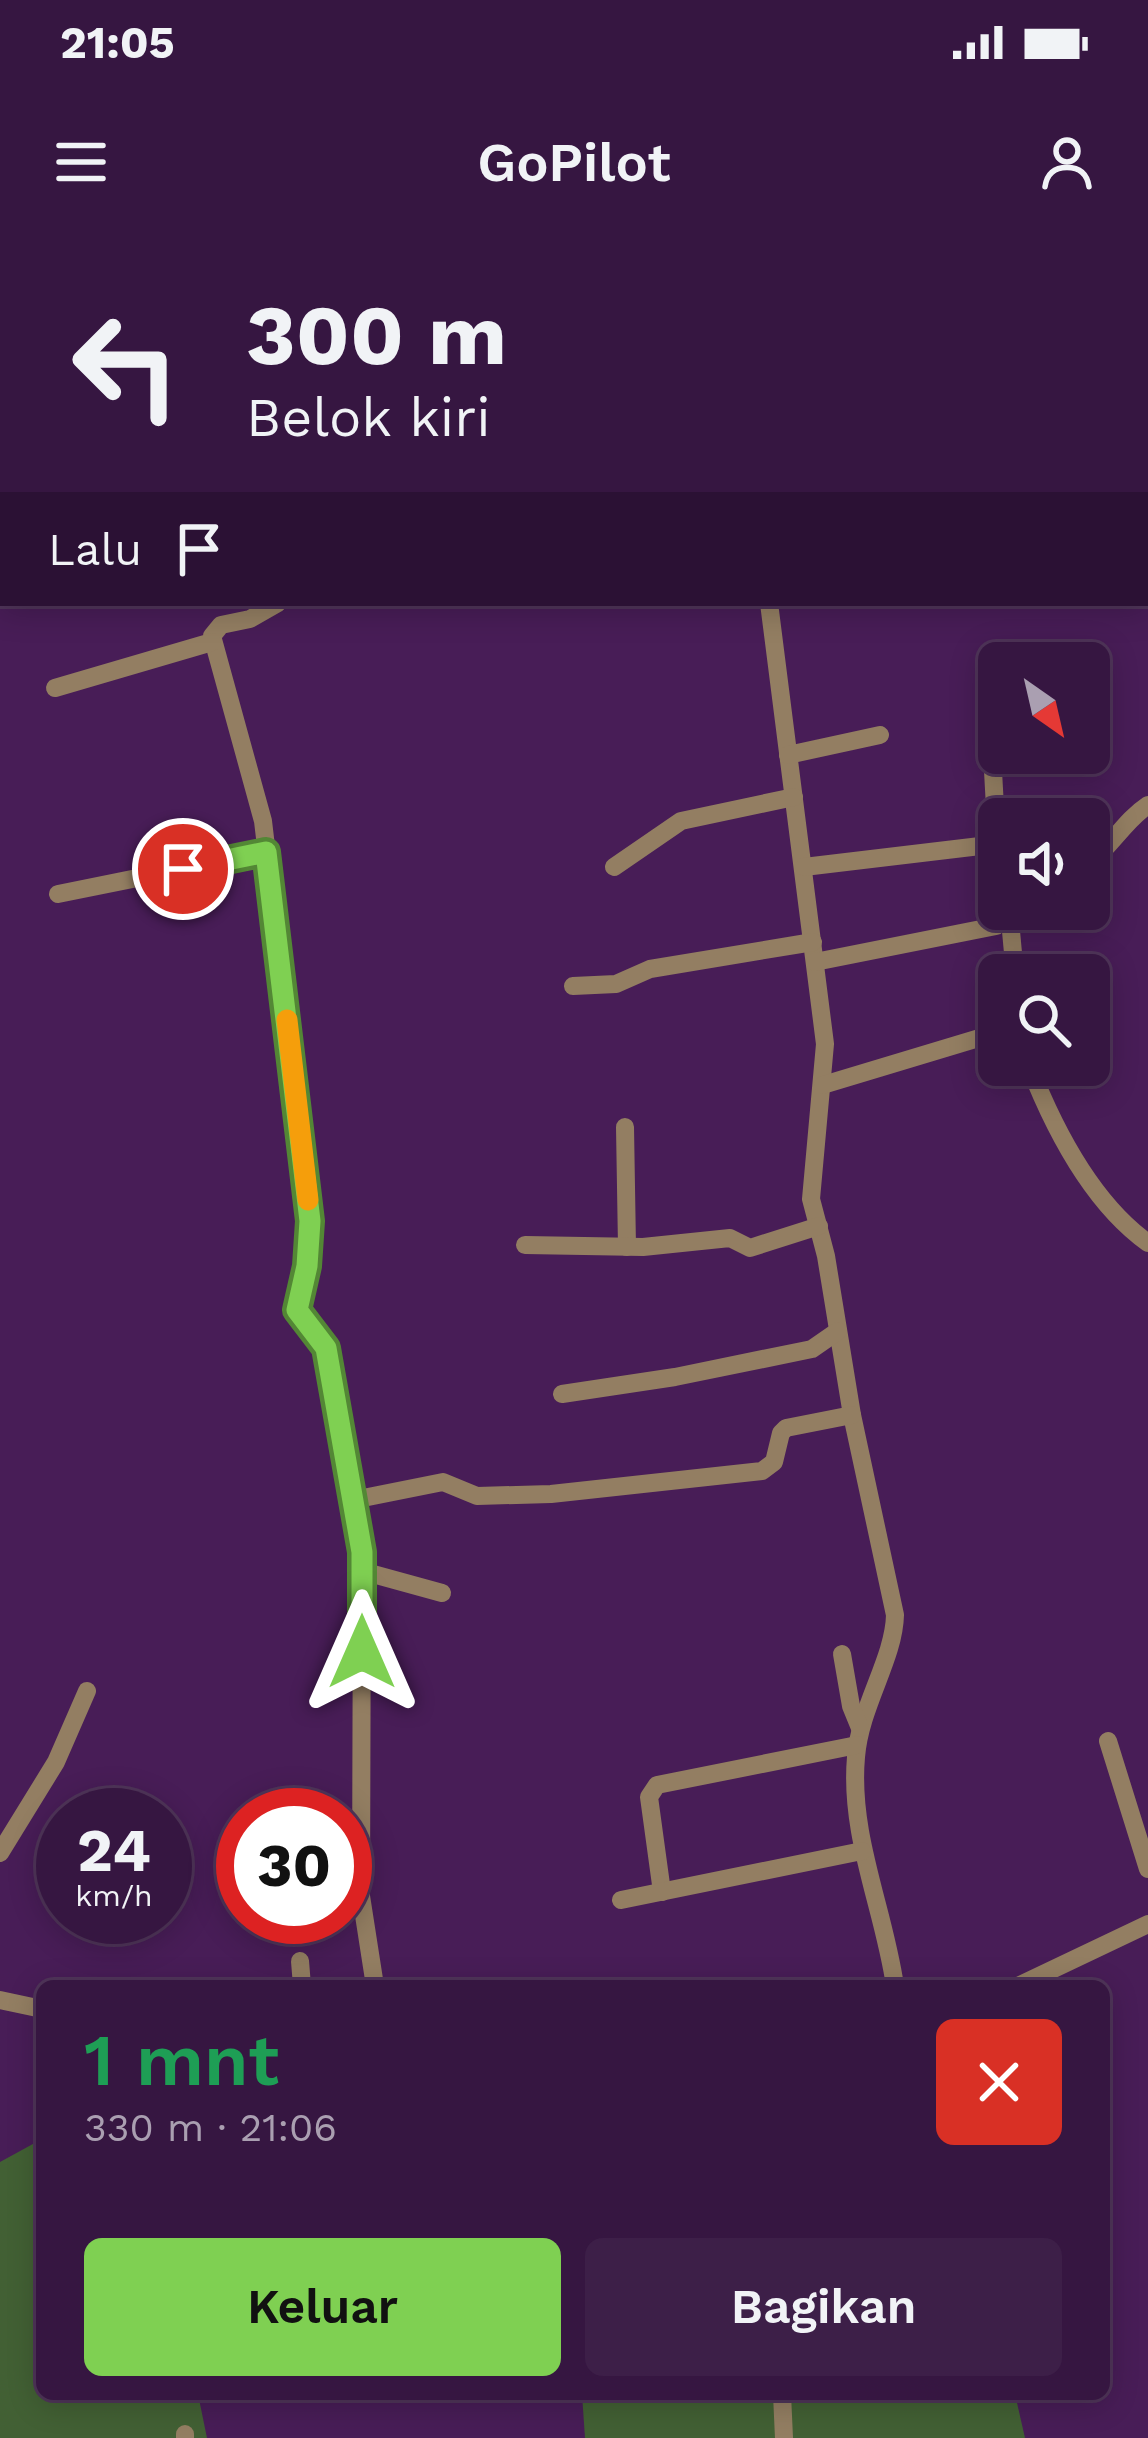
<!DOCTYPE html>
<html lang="id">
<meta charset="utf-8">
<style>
:root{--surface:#361641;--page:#3d1f48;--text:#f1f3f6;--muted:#aa9fb1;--line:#50355a;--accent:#7fd052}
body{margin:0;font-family:"Work Sans",sans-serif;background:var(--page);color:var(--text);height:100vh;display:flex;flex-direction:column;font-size:45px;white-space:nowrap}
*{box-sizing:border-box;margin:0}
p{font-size:39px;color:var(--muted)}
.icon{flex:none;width:66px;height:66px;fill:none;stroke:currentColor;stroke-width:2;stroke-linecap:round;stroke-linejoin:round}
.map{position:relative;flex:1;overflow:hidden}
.side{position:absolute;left:36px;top:1740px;width:1074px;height:420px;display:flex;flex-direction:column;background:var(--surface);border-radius:18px;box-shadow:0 6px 30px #0003,0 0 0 3px var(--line)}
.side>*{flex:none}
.guide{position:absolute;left:0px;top:0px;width:1149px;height:366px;box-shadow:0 6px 30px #0003,0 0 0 3px var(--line);background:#361641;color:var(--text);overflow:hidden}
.needle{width:78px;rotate:146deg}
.controls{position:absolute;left:978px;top:402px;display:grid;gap:24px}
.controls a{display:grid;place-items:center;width:132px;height:132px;border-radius:18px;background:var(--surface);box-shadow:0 6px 30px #0003,0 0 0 3px var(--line);font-size:60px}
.speed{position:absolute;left:36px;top:1548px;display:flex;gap:24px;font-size:60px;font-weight:700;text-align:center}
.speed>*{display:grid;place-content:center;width:156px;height:156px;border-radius:50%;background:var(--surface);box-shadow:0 6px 30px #0003,0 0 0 3px var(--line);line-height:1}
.speed small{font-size:30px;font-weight:400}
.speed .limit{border:18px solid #d22;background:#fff;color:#111}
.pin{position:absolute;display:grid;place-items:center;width:102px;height:102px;color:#fff;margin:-51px;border:6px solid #fff;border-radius:50%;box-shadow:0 3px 12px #0007}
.me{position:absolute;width:132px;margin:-66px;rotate:0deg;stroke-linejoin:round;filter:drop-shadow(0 0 9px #0008)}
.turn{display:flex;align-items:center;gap:42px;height:252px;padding:0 48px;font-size:54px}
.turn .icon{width:156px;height:156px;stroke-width:2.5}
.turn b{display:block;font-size:84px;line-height:102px}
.then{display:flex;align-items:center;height:114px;padding:0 48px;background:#0003;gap:24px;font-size:45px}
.round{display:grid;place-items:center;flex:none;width:126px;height:126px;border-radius:18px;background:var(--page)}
.head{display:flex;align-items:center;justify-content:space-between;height:204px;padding:0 48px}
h1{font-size:72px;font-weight:600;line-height:90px;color:#1e9e55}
.button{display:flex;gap:24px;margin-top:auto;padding:24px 48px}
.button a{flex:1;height:138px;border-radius:18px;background:var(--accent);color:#111;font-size:48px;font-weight:600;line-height:138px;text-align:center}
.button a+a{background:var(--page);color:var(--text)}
.status{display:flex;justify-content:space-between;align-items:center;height:84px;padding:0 60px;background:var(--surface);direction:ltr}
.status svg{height:33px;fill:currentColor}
header{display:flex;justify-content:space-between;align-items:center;height:156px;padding:0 48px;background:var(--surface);font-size:54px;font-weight:600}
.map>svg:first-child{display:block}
</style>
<div class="status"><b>21:05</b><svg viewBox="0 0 49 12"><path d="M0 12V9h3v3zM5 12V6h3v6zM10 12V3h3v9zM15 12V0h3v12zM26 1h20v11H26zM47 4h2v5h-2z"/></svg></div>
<header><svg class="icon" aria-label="menu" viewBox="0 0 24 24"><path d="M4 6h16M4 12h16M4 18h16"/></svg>GoPilot<svg class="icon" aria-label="person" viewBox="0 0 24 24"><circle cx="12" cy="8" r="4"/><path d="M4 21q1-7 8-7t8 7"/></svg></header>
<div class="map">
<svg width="1148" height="2198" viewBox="0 0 1148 2198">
<rect width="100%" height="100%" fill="#481d57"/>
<g fill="#426034">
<polygon points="42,1899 42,2154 198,2154 207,2198 0,2198 0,1922"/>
<polygon points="582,2154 1015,2154 1025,2198 585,2198"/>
</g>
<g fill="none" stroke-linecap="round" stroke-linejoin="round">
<polyline stroke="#937e62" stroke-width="9" points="1008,0 1009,3"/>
<g stroke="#937e62" stroke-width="18">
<polyline points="301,0 302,3"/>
<polyline points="680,0 680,3"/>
<polyline points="0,199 3,199"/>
<polyline points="278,363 250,379 221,385 212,396 263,581 310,981 298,1074 325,1108 362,1313 361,1656 375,1746"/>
<path d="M769 363 825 804 811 959 826 1016 852 1175 895 1375C894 1419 860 1466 856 1517 849 1596 884 1669 895 1746"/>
<polyline points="55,448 212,402"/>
<polyline points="990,476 997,604"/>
<polyline points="788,515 880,495"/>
<path d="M1089 623C1112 606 1124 581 1148 565"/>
<polyline points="614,627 681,581 794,557"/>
<polyline points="804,627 997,604 999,614"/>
<polyline points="58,654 266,612"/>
<polyline points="1009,669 1015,735"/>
<polyline points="815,722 996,686"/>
<polyline points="573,746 616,744 650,729 813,702"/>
<path d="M1029 825C1054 889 1091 962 1148 1003"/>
<polyline points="823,845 999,792"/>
<polyline points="625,887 627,1007"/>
<polyline points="525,1005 643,1007 730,998 750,1008 819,986"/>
<polyline points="562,1154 675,1137 812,1109 838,1091"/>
<polyline points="353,1260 443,1242 477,1256 551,1254 762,1231 774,1222 781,1193 786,1188 852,1175"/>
<polyline points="362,1331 442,1353"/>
<polyline points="842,1414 851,1466 860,1488"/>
<polyline points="1108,1501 1148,1629"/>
<polyline points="0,1613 56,1522 87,1451"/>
<polyline points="662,1652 649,1557 657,1545 857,1505"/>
<polyline points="621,1660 862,1611"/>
<polyline points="300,1721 302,1746"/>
<polyline points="1018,1746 1148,1684"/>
<polyline points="0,1760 42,1769"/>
<polyline points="782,2154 784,2198"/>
<polyline points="185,2194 185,2198"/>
</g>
</g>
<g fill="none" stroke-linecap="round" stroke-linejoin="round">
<g stroke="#538735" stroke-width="30">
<polyline id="route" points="183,629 266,612 310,981 307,1026 297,1070 326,1108 362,1312 362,1412"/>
</g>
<use href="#route" stroke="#7fd052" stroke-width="21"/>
<polyline stroke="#f59e0b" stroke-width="21" points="287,780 308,960"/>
</g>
</svg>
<div class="controls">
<a><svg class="needle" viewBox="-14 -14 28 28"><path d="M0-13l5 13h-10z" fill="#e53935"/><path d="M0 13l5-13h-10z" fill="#aa9fb1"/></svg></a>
<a><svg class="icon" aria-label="sound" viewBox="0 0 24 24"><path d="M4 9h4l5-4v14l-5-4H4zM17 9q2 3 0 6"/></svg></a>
<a><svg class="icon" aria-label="search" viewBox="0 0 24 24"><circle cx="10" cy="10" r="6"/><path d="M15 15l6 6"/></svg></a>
</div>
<div class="speed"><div>24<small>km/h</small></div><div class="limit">30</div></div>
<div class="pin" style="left:183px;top:629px;background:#d93025"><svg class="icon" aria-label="arrive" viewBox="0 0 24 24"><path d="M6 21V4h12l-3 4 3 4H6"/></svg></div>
<svg class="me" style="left:362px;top:1412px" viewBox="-20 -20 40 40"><path d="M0-17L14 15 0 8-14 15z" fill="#7fd052" stroke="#fff" stroke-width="4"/></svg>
<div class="guide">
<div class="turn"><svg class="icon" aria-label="left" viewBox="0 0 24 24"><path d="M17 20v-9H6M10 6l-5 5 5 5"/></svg><div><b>300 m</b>Belok kiri</div></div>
<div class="then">Lalu<svg class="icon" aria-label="arrive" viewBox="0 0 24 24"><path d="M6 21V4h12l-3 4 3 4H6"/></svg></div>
</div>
<section class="side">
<div class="head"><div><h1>1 mnt</h1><p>330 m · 21:06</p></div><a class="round" style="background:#d93025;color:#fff"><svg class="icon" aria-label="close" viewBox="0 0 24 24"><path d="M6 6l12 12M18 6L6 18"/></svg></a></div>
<div class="button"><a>Keluar</a><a>Bagikan</a></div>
</section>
</div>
